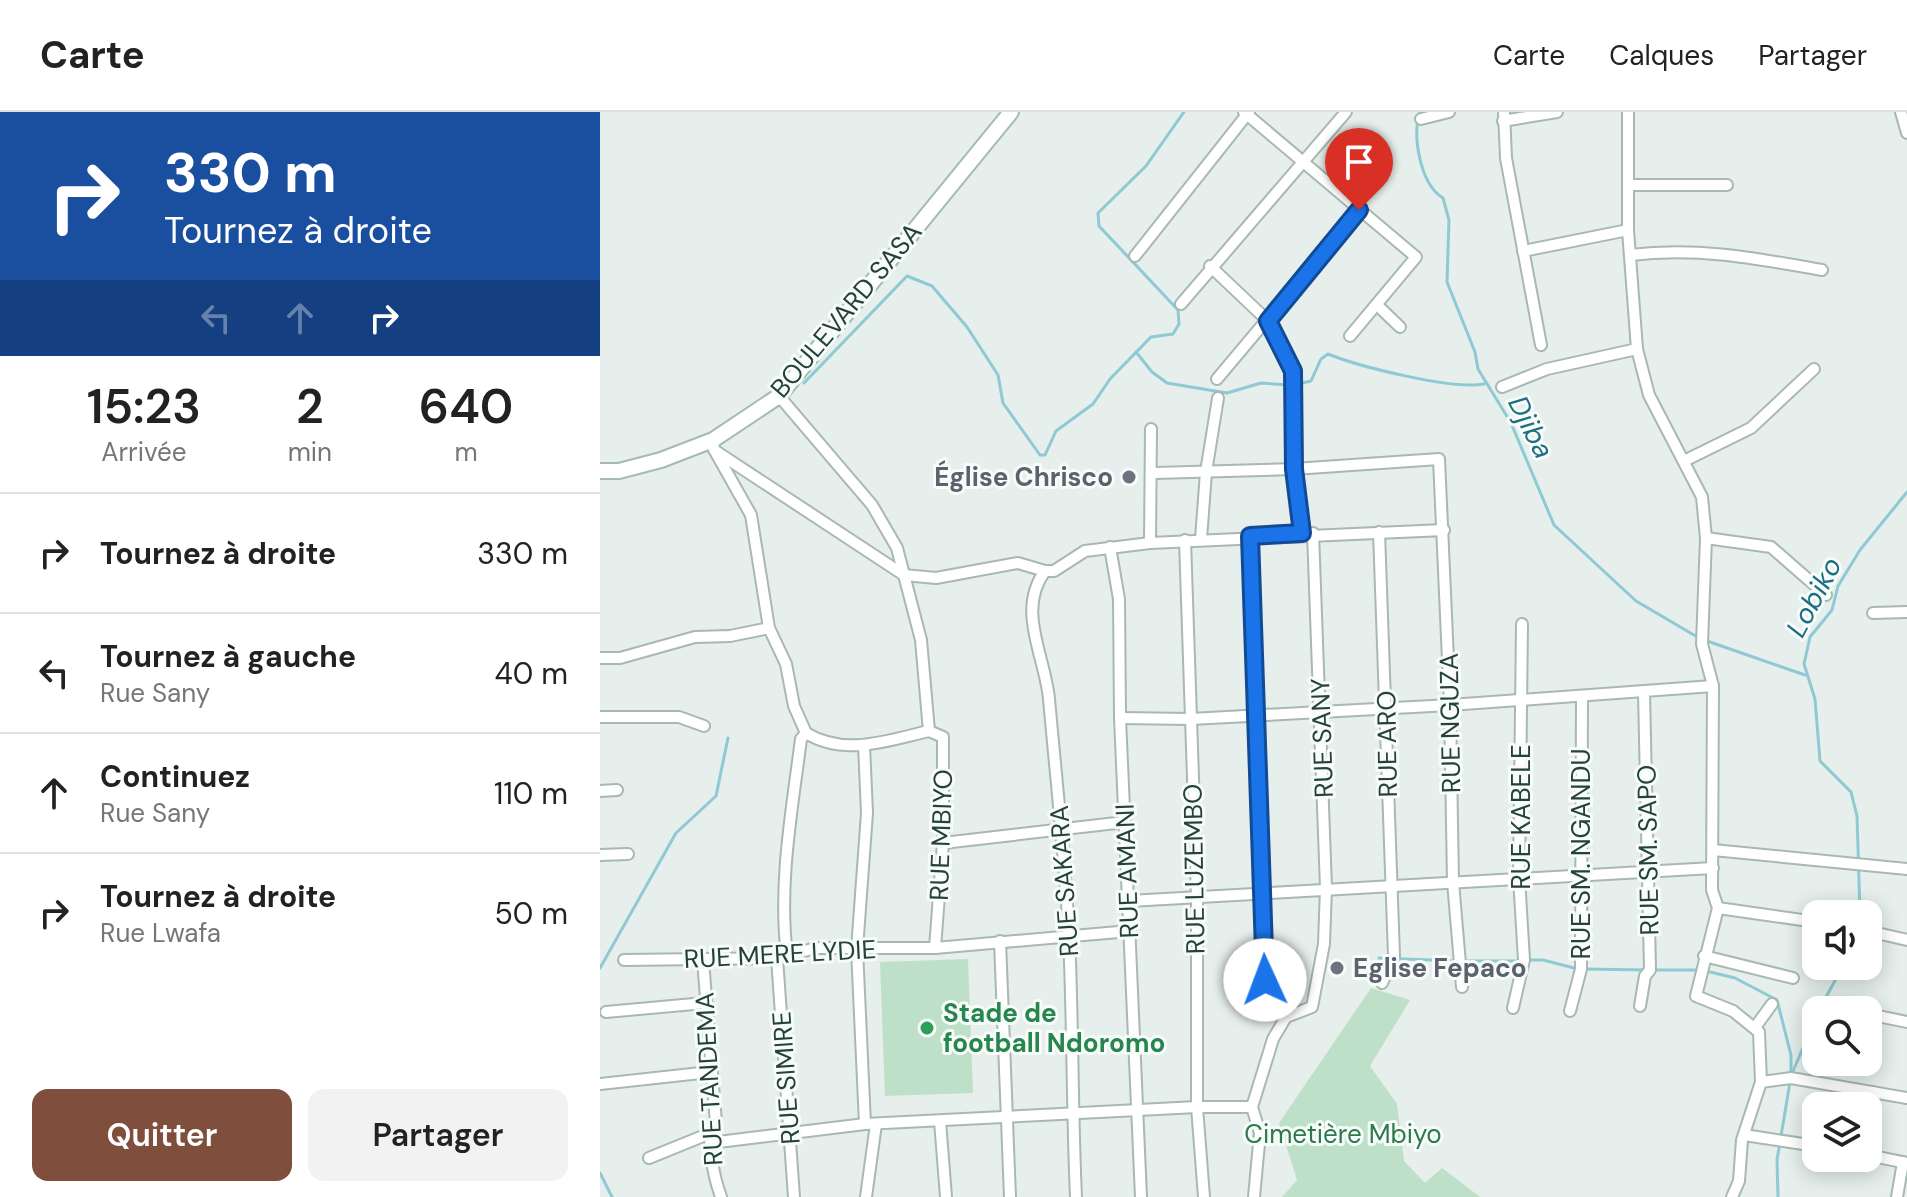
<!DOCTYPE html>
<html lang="fr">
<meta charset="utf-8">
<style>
:root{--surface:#fff;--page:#f2f2f2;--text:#222;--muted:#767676;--line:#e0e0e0;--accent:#804e3d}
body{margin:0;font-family:"DM Sans",sans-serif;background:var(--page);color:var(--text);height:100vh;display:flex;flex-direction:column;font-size:30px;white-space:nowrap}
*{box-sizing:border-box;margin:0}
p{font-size:26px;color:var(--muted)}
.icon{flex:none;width:44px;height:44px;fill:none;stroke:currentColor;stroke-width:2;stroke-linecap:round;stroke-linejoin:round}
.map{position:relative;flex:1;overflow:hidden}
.details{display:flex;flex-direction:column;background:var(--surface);width:600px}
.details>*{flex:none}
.hud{background:#1a4fa0;color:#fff;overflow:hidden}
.controls{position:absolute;left:1202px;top:788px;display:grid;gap:16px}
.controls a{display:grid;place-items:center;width:80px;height:80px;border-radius:16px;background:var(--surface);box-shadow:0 4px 20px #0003;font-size:40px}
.pin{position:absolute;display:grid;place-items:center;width:68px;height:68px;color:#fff;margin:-82px -34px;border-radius:50% 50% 50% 0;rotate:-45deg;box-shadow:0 0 8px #0007}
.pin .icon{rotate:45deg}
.me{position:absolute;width:88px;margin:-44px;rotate:358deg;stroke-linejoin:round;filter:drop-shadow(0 0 6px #0008)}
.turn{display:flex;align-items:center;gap:28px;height:168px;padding:0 32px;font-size:36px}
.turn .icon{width:104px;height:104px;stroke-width:2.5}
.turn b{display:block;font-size:56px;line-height:68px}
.lanes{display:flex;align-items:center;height:76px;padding:0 32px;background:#0003;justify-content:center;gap:40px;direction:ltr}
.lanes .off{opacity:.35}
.eta{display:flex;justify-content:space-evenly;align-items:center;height:136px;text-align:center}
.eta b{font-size:48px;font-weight:600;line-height:56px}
.button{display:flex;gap:16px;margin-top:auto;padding:16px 32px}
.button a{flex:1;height:92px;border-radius:16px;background:var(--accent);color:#fff;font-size:32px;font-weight:600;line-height:92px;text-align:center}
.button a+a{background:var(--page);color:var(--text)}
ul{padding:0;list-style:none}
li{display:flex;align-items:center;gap:24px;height:120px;padding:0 32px;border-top:2px solid var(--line)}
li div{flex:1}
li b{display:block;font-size:30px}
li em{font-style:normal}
header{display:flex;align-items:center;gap:48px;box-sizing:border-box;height:112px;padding:0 40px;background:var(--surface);border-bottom:2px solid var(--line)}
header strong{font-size:38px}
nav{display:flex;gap:44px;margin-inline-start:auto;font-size:28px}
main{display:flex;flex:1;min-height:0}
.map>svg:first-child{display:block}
</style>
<header>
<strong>Carte</strong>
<nav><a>Carte</a><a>Calques</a><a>Partager</a></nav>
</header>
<main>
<section class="details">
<div class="hud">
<div class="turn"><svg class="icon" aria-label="right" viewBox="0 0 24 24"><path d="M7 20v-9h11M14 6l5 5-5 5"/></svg><div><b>330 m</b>Tournez à droite</div></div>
<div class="lanes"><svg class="icon off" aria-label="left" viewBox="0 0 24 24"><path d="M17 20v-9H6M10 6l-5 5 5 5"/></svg><svg class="icon off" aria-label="ahead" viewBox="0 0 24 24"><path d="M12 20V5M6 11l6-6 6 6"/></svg><svg class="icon" aria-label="right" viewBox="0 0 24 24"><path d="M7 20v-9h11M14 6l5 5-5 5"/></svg></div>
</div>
<div class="eta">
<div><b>15:23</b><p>Arrivée</p></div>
<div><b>2</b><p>min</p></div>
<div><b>640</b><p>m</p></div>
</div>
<ul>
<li><svg class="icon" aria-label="right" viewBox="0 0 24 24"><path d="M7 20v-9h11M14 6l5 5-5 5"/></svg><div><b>Tournez à droite</b></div><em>330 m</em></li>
<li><svg class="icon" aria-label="left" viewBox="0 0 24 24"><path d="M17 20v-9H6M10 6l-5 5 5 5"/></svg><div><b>Tournez à gauche</b><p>Rue Sany</p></div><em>40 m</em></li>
<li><svg class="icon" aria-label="ahead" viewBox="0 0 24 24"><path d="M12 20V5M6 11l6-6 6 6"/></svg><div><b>Continuez</b><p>Rue Sany</p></div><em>110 m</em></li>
<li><svg class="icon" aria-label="right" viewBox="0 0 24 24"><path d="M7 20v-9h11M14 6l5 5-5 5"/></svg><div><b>Tournez à droite</b><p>Rue Lwafa</p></div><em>50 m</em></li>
</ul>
<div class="button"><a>Quitter</a><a>Partager</a></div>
</section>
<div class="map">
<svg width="1307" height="1085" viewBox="0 0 1307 1085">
<rect width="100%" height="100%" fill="#e6efeb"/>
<g fill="#bfe0c8">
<polygon points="368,847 373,981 285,984 280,850"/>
<polygon points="771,876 810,888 770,954 797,992 804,1049 825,1071 842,1056 880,1085 682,1085 697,1068 679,1011"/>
</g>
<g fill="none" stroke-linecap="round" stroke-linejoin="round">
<g stroke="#8ec9d4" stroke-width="3">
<path d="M820 0C812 24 820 72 843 86L849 108 847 170 875 240 878 257 911 311 954 413 1036 489 1099 526"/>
<polyline points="536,240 552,260 567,271 627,281 661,271 689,273"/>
<polyline points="204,271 307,164 332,174 367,215 398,263 403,291 440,343 445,343 456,319 493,292 510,267 551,225 573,222 579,212 578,198 499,114 498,101 546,54 584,0"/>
<path d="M697 272 711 269 721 247 728 242C760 255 853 278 884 272"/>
<polyline points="1107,529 1205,563"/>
<polyline points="1260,802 1257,704 1251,680 1220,649 1215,587 1204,552 1210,525 1232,498 1238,474 1260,438 1307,380"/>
<polyline points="779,846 856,849"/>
<polyline points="927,848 943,848 978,857"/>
<polyline points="863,849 920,849"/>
<polyline points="0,856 76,721 116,684 128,626"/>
<polyline points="986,857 1046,858"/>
<polyline points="1054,858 1098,858"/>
<polyline points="1106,859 1135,866 1177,888 1191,943 1191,964"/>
<polyline points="1219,898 1243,854"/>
<polyline points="0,1061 12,1085"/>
<polyline points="1178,1085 1177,1048 1191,964 1216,905"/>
</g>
<g stroke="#a8b8b2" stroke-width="14">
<g id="street">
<polyline points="644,0 816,145 750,224"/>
<polyline points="904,0 906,46 941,233"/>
<polyline points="1028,0 1028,118 1037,237 1049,283 1102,385 1106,426 1102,532 1113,574 1112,778 1118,796 1096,884 1133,899 1159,920 1161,970 1142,1028 1139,1069 1132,1085"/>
<polyline points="1301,0 1307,21"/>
<polyline points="821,7 849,0"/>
<polyline points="903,9 957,0"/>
<polyline points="1028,73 1127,73"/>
<polyline points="923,139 1028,118"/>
<path d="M1030 143C1099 135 1154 146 1222 158"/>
<polyline points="535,144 649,0"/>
<polyline points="610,154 668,209 693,259 694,357 702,421"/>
<polyline points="581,192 746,0"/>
<polyline points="777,193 800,215"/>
<polyline points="617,267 759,98"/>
<polyline points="902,275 947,257 1037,237"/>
<polyline points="179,284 272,393 297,436 321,528 329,619 343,625 343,731 335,836"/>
<polyline points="113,328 114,338 304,463 336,466 418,451 445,459 454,459 485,439 550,431 844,418"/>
<path d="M116 341 151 403 169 516 186 552 194 594 206 621C245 645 289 628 329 619"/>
<polyline points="1084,349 1151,316 1214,257"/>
<polyline points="554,361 694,357 839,347 850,593 853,770 862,875"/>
<polyline points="779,420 794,844 782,871"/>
<polyline points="650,424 665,868"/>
<polyline points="1106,426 1171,435 1226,483"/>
<polyline points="601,427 606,360 618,286"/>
<polyline points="585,428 597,785 597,995 604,1085"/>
<polyline points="550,431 551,317"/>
<polyline points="510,435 519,487 520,606 541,1085"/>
<path d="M445 459C416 498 445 544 449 587 456 666 465 745 469 824 473 911 472 998 476 1085"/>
<polyline points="1273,501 1307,500"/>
<polyline points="0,546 20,546 95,525 130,524 169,516"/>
<polyline points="0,605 79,605 104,614"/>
<polyline points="520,606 591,607 850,593 1113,574"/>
<polyline points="264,633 267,701 257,837 265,1012"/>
<polyline points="0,679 17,678"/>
<polyline points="343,731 525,710"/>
<polyline points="1113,738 1307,757"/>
<polyline points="0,743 28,742"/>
<polyline points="529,789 1113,756"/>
<polyline points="1118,796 1216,810"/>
<polyline points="1268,819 1307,828"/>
<polyline points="400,829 410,1085"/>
<path d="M187 844C178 772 192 698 201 627L206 621"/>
<polyline points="1104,844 1193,866"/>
<polyline points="177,846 194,1085"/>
<polyline points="24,848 177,846 216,836 335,836 530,819"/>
<path d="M103 848 116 1011C108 1038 112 1059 121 1085"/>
<polyline points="1040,894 1045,864 1050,858 1044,580"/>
<polyline points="913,896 924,848 919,766 922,512"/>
<polyline points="970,899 981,857 982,584"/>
<polyline points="6,900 105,891"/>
<polyline points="1268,902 1307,910"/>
<polyline points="1156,914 1172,892"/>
<polyline points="1161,970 1191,966 1307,986"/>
<polyline points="0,972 110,960"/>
<polyline points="1268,1003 1273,980"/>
<polyline points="340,1009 346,1085"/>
<polyline points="1144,1023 1216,1034"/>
<polyline points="110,1031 265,1012 597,995 652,995"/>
<polyline points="1268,1043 1307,1051"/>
<polyline points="49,1046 113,1020"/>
<polyline points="266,1085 276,1012"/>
<polyline points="654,1085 660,1021 652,995 673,927 686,905 712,895 724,832 726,776 713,421"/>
<polyline points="1297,1085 1303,1050"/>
</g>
</g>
<g stroke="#a4bbb3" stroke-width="18">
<polyline id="secondary" points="0,359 19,359 61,348 113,328 179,284 411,0"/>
</g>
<use href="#street" stroke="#fff" stroke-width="10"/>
<use href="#secondary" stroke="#fff" stroke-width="14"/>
</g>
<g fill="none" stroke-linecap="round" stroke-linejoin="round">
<g stroke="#114b97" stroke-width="20">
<polyline id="route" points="665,868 650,424 702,421 694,357 693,259 668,209 759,98"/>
</g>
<use href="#route" stroke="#1a73e8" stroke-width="14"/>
</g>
<g fill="#6b7280" stroke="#f7fbf9" stroke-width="3">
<circle cx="529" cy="365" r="8"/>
<circle cx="737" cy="856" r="8"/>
</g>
<circle fill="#2e9e5b" stroke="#f7fbf9" stroke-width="3" cx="327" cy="916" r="8"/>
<g text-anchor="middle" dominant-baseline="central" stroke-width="6" stroke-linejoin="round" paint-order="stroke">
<g font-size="26" fill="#24423a" stroke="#f7fbf9">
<text transform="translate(246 198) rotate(-50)">BOULEVARD SASA</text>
<text transform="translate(850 611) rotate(-91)">RUE NGUZA</text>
<text transform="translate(722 626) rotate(-92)">RUE SANY</text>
<text transform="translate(787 632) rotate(-91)">RUE ARO</text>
<text transform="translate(921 705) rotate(-90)">RUE KABELE</text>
<text transform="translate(341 723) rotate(-88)">RUE MBIYO</text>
<text transform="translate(1048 738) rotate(-91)">RUE SM. SAPO</text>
<text transform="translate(981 742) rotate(-90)">RUE SM. NGANDU</text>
<text transform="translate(594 757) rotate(-91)">RUE LUZEMBO</text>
<text transform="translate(527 759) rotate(-92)">RUE AMANI</text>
<text transform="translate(464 769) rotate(-94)">RUE SAKARA</text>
<text transform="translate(180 842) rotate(-3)">RUE MERE LYDIE</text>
<text transform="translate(186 966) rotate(-94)">RUE SIMIRE</text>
<text transform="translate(109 967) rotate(-93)">RUE TANDEMA</text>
</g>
<g font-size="26" font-weight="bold" fill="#5b616d" stroke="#f7fbf9" text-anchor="end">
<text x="513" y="365">Église Chrisco</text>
<text x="753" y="856" text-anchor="start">Eglise Fepaco</text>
</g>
<g font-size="26" font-weight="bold" fill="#27864d" stroke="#f7fbf9" text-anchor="start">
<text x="343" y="901">Stade de<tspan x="343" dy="30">football Ndoromo</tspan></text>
</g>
<g font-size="26" fill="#2d7a4b" stroke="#f7fbf9">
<text x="743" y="1022">Cimetière Mbiyo</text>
</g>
<g font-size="28" font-style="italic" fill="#1c6f80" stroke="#f7fbf9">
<text transform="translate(931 315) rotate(63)">Djiba</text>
<text transform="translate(1214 485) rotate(-62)">Lobiko</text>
</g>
</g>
</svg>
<div class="controls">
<a><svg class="icon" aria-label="sound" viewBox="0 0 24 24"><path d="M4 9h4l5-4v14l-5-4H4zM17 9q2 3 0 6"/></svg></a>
<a><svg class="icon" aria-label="search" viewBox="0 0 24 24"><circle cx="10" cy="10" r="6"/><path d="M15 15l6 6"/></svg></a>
<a><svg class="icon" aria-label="layers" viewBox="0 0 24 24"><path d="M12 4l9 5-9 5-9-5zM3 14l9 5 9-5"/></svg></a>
</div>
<div class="pin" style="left:759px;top:98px;background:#d93025"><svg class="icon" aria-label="arrive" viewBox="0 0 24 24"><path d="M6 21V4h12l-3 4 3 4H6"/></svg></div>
<svg class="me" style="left:665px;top:868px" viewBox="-20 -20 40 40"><circle r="19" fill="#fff"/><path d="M0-13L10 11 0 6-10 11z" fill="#1a73e8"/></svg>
</div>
</main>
